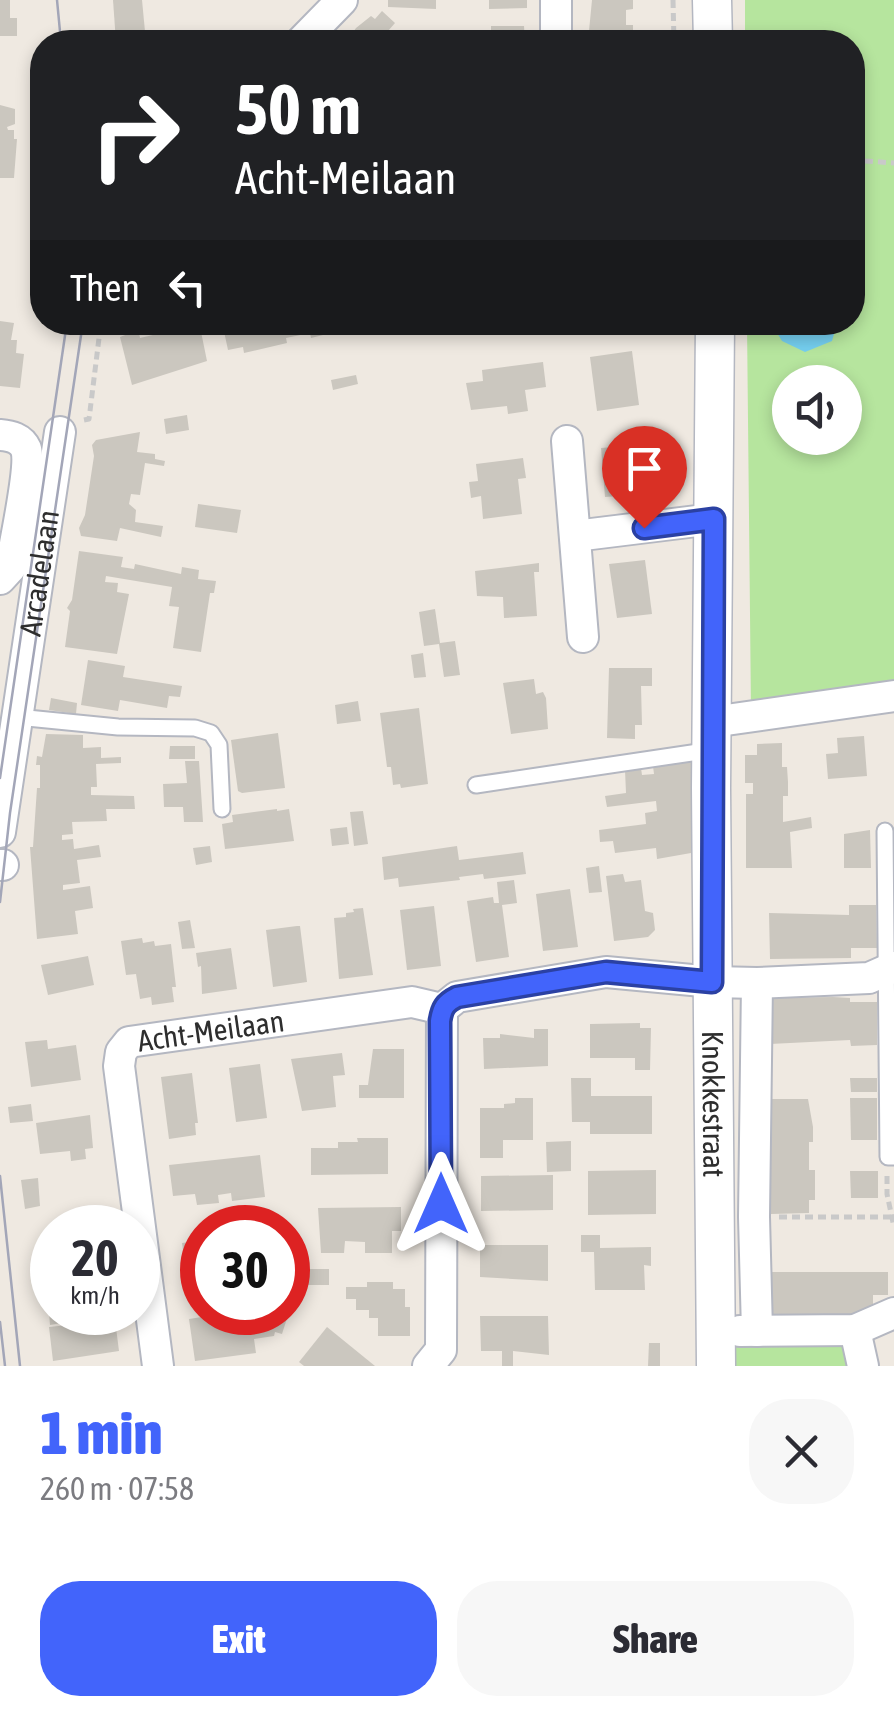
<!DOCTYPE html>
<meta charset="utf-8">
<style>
:root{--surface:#fff;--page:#f7f7f7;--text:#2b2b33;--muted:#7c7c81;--accent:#4264fb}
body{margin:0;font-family:"Asap Condensed",sans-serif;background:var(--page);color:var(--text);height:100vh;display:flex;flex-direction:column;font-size:38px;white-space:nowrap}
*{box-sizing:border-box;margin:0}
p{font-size:32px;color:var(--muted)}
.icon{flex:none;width:55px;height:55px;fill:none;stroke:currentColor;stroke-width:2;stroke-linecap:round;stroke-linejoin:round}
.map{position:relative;height:1366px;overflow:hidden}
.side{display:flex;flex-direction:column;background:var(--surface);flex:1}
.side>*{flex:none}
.top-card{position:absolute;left:30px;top:30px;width:835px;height:305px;border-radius:40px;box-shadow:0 5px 15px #0003;background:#202124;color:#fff;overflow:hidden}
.controls{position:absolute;left:772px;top:365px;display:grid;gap:20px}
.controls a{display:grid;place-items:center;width:90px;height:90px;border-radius:50%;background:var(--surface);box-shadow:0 5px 15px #0003;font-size:50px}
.speed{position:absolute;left:30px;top:1205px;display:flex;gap:20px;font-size:50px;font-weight:700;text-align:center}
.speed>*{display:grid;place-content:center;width:130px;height:130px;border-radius:50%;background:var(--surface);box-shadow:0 5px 15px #0003;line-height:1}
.speed small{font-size:25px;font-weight:400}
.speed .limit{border:15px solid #d22;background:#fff;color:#111}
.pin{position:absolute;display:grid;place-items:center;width:85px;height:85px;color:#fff;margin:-102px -42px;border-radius:50% 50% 50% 0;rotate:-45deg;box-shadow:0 0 10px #0007}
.pin .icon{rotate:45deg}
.me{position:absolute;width:110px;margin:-55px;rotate:0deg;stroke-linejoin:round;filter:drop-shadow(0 0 8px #0008)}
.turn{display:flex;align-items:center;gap:35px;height:210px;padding:0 40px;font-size:45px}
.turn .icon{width:130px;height:130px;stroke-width:2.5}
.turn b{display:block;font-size:70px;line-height:85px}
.then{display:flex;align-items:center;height:95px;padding:0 40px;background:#0003;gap:20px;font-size:38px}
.round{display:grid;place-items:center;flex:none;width:105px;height:105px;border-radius:40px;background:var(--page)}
.overview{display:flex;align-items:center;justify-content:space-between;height:170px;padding:0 40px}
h1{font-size:60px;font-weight:800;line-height:75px;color:var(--accent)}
.action{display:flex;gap:20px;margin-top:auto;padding:20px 40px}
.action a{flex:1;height:115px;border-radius:40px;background:var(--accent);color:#fff;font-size:40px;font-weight:800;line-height:115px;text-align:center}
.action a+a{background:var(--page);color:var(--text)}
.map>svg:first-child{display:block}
</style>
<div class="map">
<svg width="894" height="1366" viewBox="0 0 894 1366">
<rect width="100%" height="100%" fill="#efe9e1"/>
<g fill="#b6e59e" fill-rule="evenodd">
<path d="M745 0H894V689L751 710 747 323 852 322V42H745ZM790 382H845V438H790Z"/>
<polygon points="844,1341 850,1366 728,1366 733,1344"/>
</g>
<polygon fill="#75cff0" points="771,323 771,322 837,323 832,341 805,352 782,341"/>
<g fill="#cbc7bf">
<polygon points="0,0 10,0 10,18 17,18 17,36 0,36"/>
<polygon points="113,0 142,0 146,42 116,42"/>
<polygon points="388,0 436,0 436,9 388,7"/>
<polygon points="489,0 527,0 527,8 489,9"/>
<polygon points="592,0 633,0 633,9 626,10 626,25 633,25 633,42 592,42 592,31 589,31"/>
<polygon points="382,11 395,23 388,31 400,42 346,42 356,28 371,16 375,19"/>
<polygon points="491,26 524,26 525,42 480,42 480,38 491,39"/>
<polygon points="0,105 15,109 15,124 7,127 8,130 14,130 14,139 17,139 14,178 0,178"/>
<polygon points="0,321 14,323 11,340 17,340 16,353 24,354 20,388 0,386"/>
<polygon points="199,322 207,361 132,385 120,337 133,332 139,333 140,338 170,331 169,327"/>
<polygon points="222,322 353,322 355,327 311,338 310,333 286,338 287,343 244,353 243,347 228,350"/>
<polygon points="632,351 639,405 597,411 590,357"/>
<polygon points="543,362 546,387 525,390 528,411 508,414 507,406 471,410 466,383 483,381 482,370"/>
<polygon points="356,375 358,384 333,390 331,380"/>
<polygon points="187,415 189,430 166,434 164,419"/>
<polygon points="140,432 137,452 155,454 155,459 165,461 164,466 145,463 140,495 131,494 129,504 136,510 135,522 163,526 161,537 120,528 117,541 81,536 79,528 85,515 94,456 92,445 96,440"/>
<polygon points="639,445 639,453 630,454 633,495 605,497 601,448"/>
<polygon points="523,458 526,478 518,479 522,514 483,519 481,496 471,498 469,482 478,481 476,464"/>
<polygon points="198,504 241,510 237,533 195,527"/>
<polygon points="79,551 123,557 121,567 134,569 135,564 181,574 182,567 199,570 198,579 216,581 214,593 210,593 201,652 173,648 179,607 169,606 172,587 106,576 105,582 118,583 117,592 129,594 117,654 65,647 70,611 67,608 72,600"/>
<polygon points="645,560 652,614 617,618 609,564"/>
<polygon points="539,563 539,572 534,572 537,616 504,618 503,597 477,596 475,571"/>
<polygon points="435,609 440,643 455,641 460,675 444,677 439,644 424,646 419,612"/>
<polygon points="423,653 426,677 414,678 411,655"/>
<polygon points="88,660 125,666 123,677 182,686 180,697 169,696 167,708 120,700 118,711 81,705"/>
<polygon points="609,668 652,668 652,686 641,686 642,725 635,725 635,739 607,738"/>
<polygon points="534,679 536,694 543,692 546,698 548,729 511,734 503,683"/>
<polygon points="51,698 77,703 76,714 49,710"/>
<polygon points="358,701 361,721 337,724 335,705"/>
<polygon points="419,708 428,784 401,788 400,784 393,785 391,767 387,767 380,713"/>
<polygon points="278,733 285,788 242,793 238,791 231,740"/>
<polygon points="46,734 83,735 83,748 101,747 101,758 121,757 121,763 96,764 97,787 91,787 91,795 134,796 135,809 106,809 107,821 72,822 73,834 62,835 62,840 73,839 74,849 99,845 101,857 77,860 80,883 63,885 63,890 90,886 93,908 75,911 78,934 37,939 30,847 33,847 37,788 40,788 40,765 36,765 37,756 42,757"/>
<polygon points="864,736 867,776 828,779 826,754 838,753 837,738"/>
<polygon points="782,743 782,767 787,767 788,782 788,796 783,796 783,822 811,817 812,828 790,832 792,868 746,868 746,794 753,794 753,783 745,783 745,755 757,755 757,744"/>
<polygon points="170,746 195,746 195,759 169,759"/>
<polygon points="185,761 199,761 203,822 184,822 183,807 164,807 163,784 187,783"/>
<polygon points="691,761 691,853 657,859 656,848 615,853 613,841 600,842 599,830 646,824 645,813 657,811 656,801 607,807 605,796 626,793 625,770 641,768 642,775 654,774 653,766"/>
<polygon points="277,809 277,811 289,809 294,841 225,849 222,824 233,822 232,815"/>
<polygon points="363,811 368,844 354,846 350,812"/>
<polygon points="347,827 349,844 332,846 330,829"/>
<polygon points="870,830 871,868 844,868 844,834"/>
<polygon points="210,846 212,862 196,865 193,848"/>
<polygon points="457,846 459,860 523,852 526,874 484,879 483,874 459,877 460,880 399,887 398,878 384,880 382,857"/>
<polygon points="599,866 602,892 589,893 586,868"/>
<polygon points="623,874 625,882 641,880 645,911 653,913 655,930 648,937 614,941 606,876"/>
<polygon points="514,880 517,903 502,905 509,957 476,962 467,901 493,897 494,903 499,903 497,882"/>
<polygon points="570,889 578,947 543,951 536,894"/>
<polygon points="849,905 876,905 877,948 851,948 851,958 770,959 769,913 849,915"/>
<polygon points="434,906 441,966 407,970 400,910"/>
<polygon points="363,908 373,975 339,979 334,918 346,917 346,913 354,912 353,909"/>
<polygon points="190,920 195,948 182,949 178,922"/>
<polygon points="297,926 300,926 307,982 273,987 266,930"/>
<polygon points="142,938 143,943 154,941 155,946 171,944 176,987 172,987 174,1002 152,1005 151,997 140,999 136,974 126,975 121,941"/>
<polygon points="231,948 237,989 202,994 201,966 198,967 196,953"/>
<polygon points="88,956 94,985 48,995 41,965"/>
<polygon points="833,997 850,998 850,1002 877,1002 877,1045 851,1046 850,1040 770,1044 771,998"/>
<polygon points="640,1023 640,1028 651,1028 650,1070 635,1070 635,1058 590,1058 590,1024"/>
<polygon points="534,1029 548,1029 548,1066 484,1069 483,1038 500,1038 500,1034 534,1038"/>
<polygon points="47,1040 48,1049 76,1045 81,1080 31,1087 25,1042"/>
<polygon points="373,1049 404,1049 404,1098 359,1098 359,1085 368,1085"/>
<polygon points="342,1053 345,1075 333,1076 336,1107 302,1111 291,1059"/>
<polygon points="260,1064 267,1118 236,1122 229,1068"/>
<polygon points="192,1073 198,1123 195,1123 196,1135 169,1139 161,1077"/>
<polygon points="571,1078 591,1078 591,1096 652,1096 652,1134 590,1134 590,1122 572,1122"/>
<polygon points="850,1078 877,1078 877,1092 851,1092"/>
<polygon points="515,1098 533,1098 533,1140 503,1140 503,1158 480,1158 480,1108 504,1108 504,1104 515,1103"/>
<polygon points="850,1098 877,1098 877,1140 851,1140"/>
<polygon points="770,1099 808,1099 813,1127 813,1142 809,1142 809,1170 815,1170 815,1200 809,1200 809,1213 771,1214"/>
<polygon points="31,1104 33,1121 10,1123 8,1107"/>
<polygon points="90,1115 93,1148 85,1149 86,1159 71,1161 70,1151 40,1154 36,1123"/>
<polygon points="357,1138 388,1138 388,1174 311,1175 311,1148 338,1148 338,1142 358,1142"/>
<polygon points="571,1141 571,1171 547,1172 546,1142"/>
<polygon points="260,1155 265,1197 232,1201 231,1193 218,1195 219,1203 197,1205 195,1194 173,1196 169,1165"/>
<polygon points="656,1170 656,1214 588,1215 588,1171"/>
<polygon points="850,1171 878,1171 878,1198 851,1198"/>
<polygon points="553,1175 553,1210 481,1211 481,1176"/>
<polygon points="38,1178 40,1206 25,1209 21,1180"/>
<polygon points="401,1207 401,1231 392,1231 392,1253 365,1253 365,1242 345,1241 344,1253 321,1253 318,1208"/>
<polygon points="581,1235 600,1235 600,1248 651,1247 651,1266 644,1265 645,1290 595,1290 594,1252 581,1252"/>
<polygon points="202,1240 202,1284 188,1286 182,1243"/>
<polygon points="480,1245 548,1245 548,1281 480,1277"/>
<polygon points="52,1266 52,1291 40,1293 37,1268"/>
<rect x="305" y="1269" width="24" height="16"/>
<polygon points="772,1272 888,1272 888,1295 873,1295 873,1312 867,1314 772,1315"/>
<polygon points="367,1282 393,1282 393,1289 405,1289 405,1307 410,1307 410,1336 378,1336 378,1318 369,1318 369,1310 356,1310 356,1299 346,1299 346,1287 367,1287"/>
<polygon points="74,1312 75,1324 115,1320 119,1351 53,1361 49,1327 68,1325 68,1322 50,1325 49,1313"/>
<polygon points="234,1312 289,1312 282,1334 275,1332 274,1336 254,1339 256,1353 195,1361 189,1319"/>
<polygon points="480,1316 548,1316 549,1355 513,1351 513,1366 502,1366 502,1351 481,1351"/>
<polygon points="327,1327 375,1366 304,1366 299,1362"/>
<polygon points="649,1343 660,1343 660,1366 648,1366"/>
</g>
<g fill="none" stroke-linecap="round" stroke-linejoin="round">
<g stroke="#b4b7c1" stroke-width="19">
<g id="service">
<polyline points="17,717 118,727 195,728 211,733 219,745 222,809"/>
<polyline points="476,785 712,750"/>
<polyline points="885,831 888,1157 894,1157"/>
</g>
</g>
<g stroke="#b4b7c1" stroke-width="34">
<g id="minor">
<polyline points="556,0 556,42"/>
<polyline points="301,42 342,0"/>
<path d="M0 435C11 436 21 438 26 449 32 467 14 544 11 567L0 579"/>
<polyline points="567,441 583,637"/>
<polyline points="575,536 713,519"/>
<polyline points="712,722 894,696"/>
<path id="s1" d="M0 832 60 432"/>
<polyline points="0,865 3,865"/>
<polyline points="757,983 754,1217 757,1331"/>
<polyline points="855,1330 863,1366"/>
<polyline points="740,1331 855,1330 894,1313"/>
<path id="s2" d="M158 1366 119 1066 121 1052 129 1042 412 1002 442 1009 457 997 606 972 713 982 757 983 869 978 894 967"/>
<polyline points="428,1366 441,1350 442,1009"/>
</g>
</g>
<g stroke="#b4b7c1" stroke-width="41">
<g id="tertiary">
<polyline points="712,0 713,42"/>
<path id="s3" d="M715 322 711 788 716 1366"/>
</g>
</g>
<g stroke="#c9c9c9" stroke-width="5" stroke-dasharray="8 5" stroke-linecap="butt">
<polyline points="673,0 674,42"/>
<polyline points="852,160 894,163"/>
<polyline points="84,420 89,419 101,322"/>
<polyline points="887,1176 887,1194 894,1227"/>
<polyline points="779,1217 891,1217"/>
</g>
<use href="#service" stroke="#fff" stroke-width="15"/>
<use href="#minor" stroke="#fff" stroke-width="30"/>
<use href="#tertiary" stroke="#fff" stroke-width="38"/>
<g stroke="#a3a6b8" stroke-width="2.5">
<polyline points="57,0 61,42"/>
<polyline points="0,778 67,322"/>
<polyline points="0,902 10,813 83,322"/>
<polyline points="0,1176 20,1366"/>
<polyline points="0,1322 5,1366"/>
</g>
</g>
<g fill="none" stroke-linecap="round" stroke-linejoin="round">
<g stroke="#2b41a3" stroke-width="25">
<path id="route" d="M441 1204 440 1021C442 1008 445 1003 457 997L606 972 712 982 714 519 644 528"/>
</g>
<use href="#route" stroke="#4264fb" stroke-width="18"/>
</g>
<g text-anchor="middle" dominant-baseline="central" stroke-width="8" stroke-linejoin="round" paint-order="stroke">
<g font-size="30" fill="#2e2e2e" stroke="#fff">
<text stroke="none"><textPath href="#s1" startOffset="262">Arcadelaan</textPath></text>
<text stroke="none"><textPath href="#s2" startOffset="412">Acht-Meilaan</textPath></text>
<text stroke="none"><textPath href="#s3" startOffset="782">Knokkestraat</textPath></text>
</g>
</g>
</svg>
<div class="controls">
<a><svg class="icon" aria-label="sound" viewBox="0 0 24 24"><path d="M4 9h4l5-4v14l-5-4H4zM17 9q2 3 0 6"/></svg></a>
</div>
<div class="speed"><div>20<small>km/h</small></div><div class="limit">30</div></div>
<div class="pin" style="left:644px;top:528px;background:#d93025"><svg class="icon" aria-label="arrive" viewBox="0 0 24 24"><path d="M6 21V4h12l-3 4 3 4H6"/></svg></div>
<svg class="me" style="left:441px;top:1204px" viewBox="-20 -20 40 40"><path d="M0-17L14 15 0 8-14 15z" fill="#4264fb" stroke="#fff" stroke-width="4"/></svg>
<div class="top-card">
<div class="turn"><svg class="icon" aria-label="right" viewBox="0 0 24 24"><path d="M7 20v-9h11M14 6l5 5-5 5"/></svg><div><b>50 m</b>Acht-Meilaan</div></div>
<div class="then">Then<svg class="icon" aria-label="left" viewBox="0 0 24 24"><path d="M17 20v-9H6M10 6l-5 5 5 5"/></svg></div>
</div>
</div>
<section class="side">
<div class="overview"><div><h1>1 min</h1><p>260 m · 07:58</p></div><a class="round"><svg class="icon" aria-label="close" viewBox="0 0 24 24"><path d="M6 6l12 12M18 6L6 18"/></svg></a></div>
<div class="action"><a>Exit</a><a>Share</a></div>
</section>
